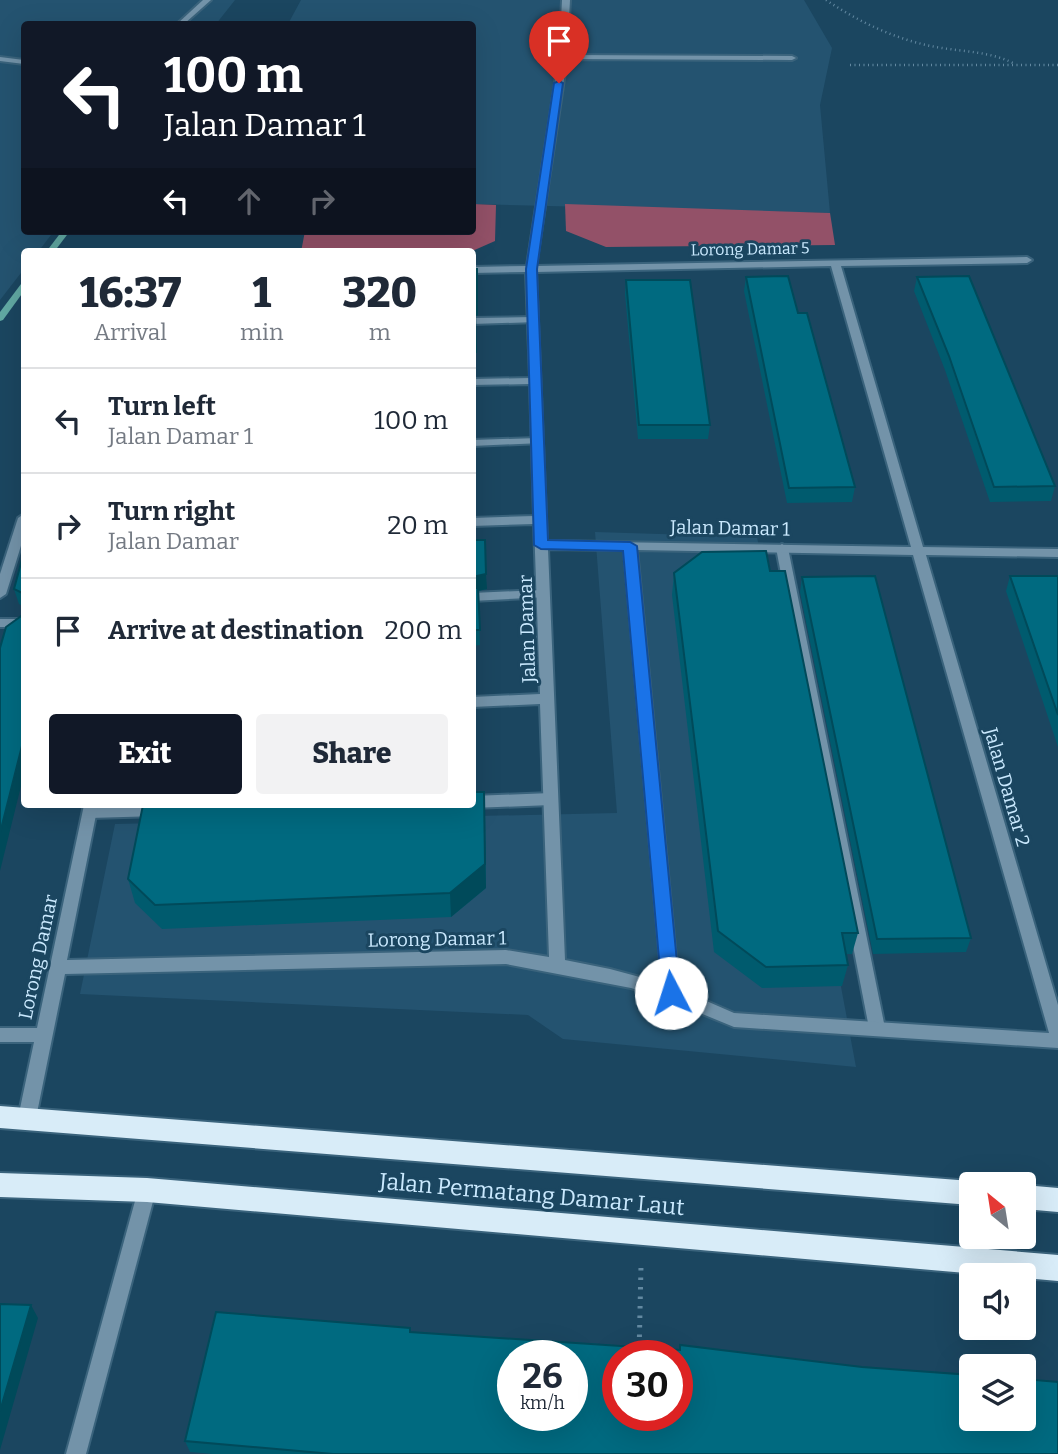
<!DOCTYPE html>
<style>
:root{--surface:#fff;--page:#f2f2f3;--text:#1f2937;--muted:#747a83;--line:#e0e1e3;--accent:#111827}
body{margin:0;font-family:Bitter,serif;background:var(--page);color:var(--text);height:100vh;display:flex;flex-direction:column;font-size:26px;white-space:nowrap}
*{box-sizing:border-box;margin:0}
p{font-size:23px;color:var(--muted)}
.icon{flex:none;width:38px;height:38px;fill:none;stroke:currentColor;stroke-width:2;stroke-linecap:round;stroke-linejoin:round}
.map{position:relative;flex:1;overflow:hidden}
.details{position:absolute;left:21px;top:248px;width:455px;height:560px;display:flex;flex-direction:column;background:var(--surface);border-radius:7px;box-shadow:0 7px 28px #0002}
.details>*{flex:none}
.hud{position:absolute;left:21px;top:21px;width:455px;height:214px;border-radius:7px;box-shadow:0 7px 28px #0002;background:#111827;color:#fff;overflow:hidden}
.needle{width:46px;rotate:330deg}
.buttons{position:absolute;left:959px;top:1172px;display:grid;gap:14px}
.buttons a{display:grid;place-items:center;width:77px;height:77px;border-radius:7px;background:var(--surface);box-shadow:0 7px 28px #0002;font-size:35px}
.speed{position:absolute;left:497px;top:1340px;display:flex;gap:14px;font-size:35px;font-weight:700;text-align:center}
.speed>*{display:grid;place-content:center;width:91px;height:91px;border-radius:50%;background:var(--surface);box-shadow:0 7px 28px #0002;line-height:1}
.speed small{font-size:18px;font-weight:400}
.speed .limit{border:10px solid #d22;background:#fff;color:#111}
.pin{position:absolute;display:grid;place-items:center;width:60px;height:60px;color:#fff;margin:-72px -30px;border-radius:50% 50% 50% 0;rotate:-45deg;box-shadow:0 0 7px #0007}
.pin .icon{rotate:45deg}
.me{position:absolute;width:77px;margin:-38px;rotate:355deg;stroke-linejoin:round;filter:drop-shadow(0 0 5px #0008)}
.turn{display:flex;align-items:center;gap:24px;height:147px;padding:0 28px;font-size:32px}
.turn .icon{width:91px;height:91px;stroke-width:2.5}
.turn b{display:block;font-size:49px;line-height:60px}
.lanes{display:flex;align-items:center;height:66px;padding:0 28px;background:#0003;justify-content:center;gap:35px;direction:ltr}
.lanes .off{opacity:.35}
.eta{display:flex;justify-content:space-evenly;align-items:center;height:119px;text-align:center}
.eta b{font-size:42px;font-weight:800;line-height:49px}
.primary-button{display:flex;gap:14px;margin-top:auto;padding:14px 28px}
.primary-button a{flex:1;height:80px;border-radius:7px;background:var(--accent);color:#fff;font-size:28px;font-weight:800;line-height:80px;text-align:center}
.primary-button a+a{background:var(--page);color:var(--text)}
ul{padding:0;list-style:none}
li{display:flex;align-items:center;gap:21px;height:105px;padding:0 28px;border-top:2px solid var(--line)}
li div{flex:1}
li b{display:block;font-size:26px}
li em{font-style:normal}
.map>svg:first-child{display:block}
</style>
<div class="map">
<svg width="1058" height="1454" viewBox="0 0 1058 1454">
<rect width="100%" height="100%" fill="#1b4660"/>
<g fill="#245370">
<polygon points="0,0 235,0 216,24 24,24 24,231 54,231 38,252 24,252 24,269 0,300"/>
<polygon points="301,0 804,0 832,48 820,105 830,213 473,204 472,24 288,24"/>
<polygon points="595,532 757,537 856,1067 563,1039 528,1015 80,994 115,824 617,813"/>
</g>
<g fill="#935168">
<polygon points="473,204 496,205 495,241 470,252 301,252 305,231 472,231"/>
<polygon points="565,204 830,213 835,245 606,247 566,231"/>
</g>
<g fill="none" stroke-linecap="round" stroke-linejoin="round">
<g fill="#61a9a3" fill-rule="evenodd">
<polygon points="62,231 70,231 54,252 46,252"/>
<polygon points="24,283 24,291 3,320 0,321 0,312 21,284"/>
</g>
<g stroke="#3a637c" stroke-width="4">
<g id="service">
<polygon points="203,0 211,0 184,24 177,24"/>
<polygon points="0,57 24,60 24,64 0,61"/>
<polygon points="533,317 537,318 537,322 472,324 472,318"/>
<polygon points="538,438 542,439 542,443 472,446 472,440"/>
<polygon points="24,514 24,536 6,594 0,598 0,574 18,518"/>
<polygon points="782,544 788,548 885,1028 883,1033 877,1035 871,1033 869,1028 776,548"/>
<polygon points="542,590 548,594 547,597 472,601 472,593"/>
<rect x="0" y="619" width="24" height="8"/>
<polygon points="551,793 556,795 558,799 556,803 551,805 472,808 466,805 472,805 472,796"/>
<polygon points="160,805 165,810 163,814 158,816 90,818 85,816 83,812 85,808 90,806"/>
</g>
</g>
<g stroke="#3a637c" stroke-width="4">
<g id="minor">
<path d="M562 0H570L567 55 792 56 796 58 792 60 567 59 536 266 1027 257 1032 260 1027 263 841 266 923 547 1058 549V557L926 555 1058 1005V1048L734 1027 666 999 631 988 506 964 65 974 36 1118 33 1124 27 1126 21 1124 18 1118 34 1042H0V1028H37L84 805H98L67 960 506 950 549 957 540 704 472 707V697L540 694 534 524 472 526V518L534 516 530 384 472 385V379L530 378 526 272 472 273V267L527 266 559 57ZM831 266 911 547 547 541 536 272ZM548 549 624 550 662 983 610 969 565 960ZM637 550 913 555 1049 1033 734 1013 679 989Z"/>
<polygon points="147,1182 153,1184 156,1190 86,1454 66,1454 138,1190 141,1184"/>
</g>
</g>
<g stroke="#3a637c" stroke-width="4">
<g id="trunk">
<polygon points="0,1106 971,1181 980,1185 971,1185 971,1205 0,1128"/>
<polygon points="0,1173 147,1178 1058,1255 1058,1281 147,1202 0,1197"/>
<polygon points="1024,1185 1058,1188 1058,1212 1024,1209"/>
</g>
</g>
<g stroke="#6389a1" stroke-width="2.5" stroke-dasharray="1 3.5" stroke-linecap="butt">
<path d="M826 0C859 22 897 40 936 47 963 52 990 51 1015 64"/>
<polyline points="850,65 1058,65"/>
</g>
<polyline stroke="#6389a1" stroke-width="5" stroke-dasharray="2.5 7" stroke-linecap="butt" points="639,1356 641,1266"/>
<use href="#service" fill="#7393a9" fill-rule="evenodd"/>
<use href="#minor" fill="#7393a9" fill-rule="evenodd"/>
<use href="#trunk" fill="#d8ecf8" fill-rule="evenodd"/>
</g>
<g fill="#005b6e">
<polygon points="472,269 478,315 475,316 476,367 472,367"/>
<polygon points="746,277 798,313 855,487 852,502 787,503 744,291"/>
<polygon points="917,277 1055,486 1051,501 990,502 945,370 914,291"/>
<polygon points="626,280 710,425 708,439 638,439 625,294"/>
<polygon points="472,540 487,589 478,591 480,645 472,646"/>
<polygon points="24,552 24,607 19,604 14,589"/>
<polygon points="770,571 858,933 852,954 846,954 848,965 842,986 762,988 714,952 672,595 674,573"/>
<polygon points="1010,576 1058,576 1058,747 1006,591"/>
<polygon points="802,577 971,938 966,952 873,954 800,592"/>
<polygon points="485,816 486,888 451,917 162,929 135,903 128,879"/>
<polygon points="410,1328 411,1332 679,1349 680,1345 1058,1454 213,1454 190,1452 185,1441"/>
</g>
<g fill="#004a5a">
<polygon points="477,269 478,315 475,316 476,367 475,316 472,317 472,302"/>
<polygon points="486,574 487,589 472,592 472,577"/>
<polygon points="24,738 24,774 0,871 0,833"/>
<polygon points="484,792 486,888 451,917 450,893"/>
<polygon points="31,1305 38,1318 0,1450 0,1411"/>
</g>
<g fill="#006a80" stroke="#004a5a" stroke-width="2" fill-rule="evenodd">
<polygon points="472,269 477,269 477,301 472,302"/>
<polygon points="788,276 798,313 807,313 855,487 789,488 746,277"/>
<polygon points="969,276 1055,486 994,487 949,356 917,277"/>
<polygon points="626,280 690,280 710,425 639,425"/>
<polygon points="472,312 475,312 476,352 472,352"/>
<polygon points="472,540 485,540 486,574 472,577"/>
<polygon points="766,551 770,571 785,571 858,933 842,933 848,965 766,967 718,931 674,573 702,552"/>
<polygon points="24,552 24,594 14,589"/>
<polygon points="875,576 971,938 877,939 802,577"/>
<polygon points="1010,576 1058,576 1058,715"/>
<polygon points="472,588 478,588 480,630 472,630"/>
<polygon points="24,614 24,738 0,833 0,648 6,627"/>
<polygon points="472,792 484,792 485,864 450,893 155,905 128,879 143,805 472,805"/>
<polygon points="0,1304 31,1305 0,1411"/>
<path d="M216 1312 410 1328V1332L680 1350V1345L862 1367 971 1375V1419H1024V1379L1058 1382V1454H333L185 1441ZM513 1356H572V1416H513ZM618 1356H677V1416H618Z"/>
</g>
<polygon fill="#1a73e8" stroke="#114b97" stroke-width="2" points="559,81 563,83 537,269 548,540 630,542 637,546 680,993 678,998 664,998 662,993 623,551 541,549 534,545 526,269 554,83"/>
<g text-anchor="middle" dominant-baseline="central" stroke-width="6" stroke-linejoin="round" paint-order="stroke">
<g font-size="16" fill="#cae9fe" stroke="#1b4660">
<text transform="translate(750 249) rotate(-1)">Lorong Damar 5</text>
</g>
<g font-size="19" fill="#cae9fe" stroke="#1b4660">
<text transform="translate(730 528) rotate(1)">Jalan Damar 1</text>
<text transform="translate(527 629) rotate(-92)">Jalan Damar</text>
<text transform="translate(1007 787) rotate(74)">Jalan Damar 2</text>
<text transform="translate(437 939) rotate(-1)">Lorong Damar 1</text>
<text transform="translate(38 957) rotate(-78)">Lorong Damar</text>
</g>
<g font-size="23" fill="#cae9fe" stroke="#1b4660">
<text transform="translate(532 1194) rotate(5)">Jalan Permatang Damar Laut</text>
</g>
</g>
</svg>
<div class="buttons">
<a><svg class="needle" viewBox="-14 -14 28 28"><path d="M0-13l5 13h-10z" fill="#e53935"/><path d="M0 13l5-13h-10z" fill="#747a83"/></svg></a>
<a><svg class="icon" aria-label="sound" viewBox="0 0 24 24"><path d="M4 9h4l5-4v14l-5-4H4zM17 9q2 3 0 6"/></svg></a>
<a><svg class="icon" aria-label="layers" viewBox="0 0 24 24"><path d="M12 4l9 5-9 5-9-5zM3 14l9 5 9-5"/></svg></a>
</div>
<div class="speed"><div>26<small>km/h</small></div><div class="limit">30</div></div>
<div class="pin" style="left:559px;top:83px;background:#d93025"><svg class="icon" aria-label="arrive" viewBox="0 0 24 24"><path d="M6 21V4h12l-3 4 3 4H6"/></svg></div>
<svg class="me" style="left:671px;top:993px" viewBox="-20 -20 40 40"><circle r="19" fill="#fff"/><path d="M0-13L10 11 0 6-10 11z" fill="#1a73e8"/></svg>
<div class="hud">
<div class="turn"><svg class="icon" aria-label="left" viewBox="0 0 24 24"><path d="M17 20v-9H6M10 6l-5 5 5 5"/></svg><div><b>100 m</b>Jalan Damar 1</div></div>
<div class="lanes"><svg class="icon" aria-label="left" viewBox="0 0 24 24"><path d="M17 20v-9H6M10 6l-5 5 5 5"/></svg><svg class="icon off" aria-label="ahead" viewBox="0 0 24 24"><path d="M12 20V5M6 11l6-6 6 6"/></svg><svg class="icon off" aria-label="right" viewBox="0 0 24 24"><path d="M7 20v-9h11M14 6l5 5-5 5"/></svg></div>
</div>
<section class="details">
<div class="eta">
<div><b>16:37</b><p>Arrival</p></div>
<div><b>1</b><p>min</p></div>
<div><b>320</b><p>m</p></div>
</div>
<ul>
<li><svg class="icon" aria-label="left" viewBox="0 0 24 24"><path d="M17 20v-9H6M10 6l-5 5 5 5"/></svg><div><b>Turn left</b><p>Jalan Damar 1</p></div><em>100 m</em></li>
<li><svg class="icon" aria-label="right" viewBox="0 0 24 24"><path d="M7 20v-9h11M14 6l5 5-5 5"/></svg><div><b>Turn right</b><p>Jalan Damar</p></div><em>20 m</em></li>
<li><svg class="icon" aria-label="arrive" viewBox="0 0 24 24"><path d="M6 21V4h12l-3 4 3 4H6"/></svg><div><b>Arrive at destination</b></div><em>200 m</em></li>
</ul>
<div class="primary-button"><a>Exit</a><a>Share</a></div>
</section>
</div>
